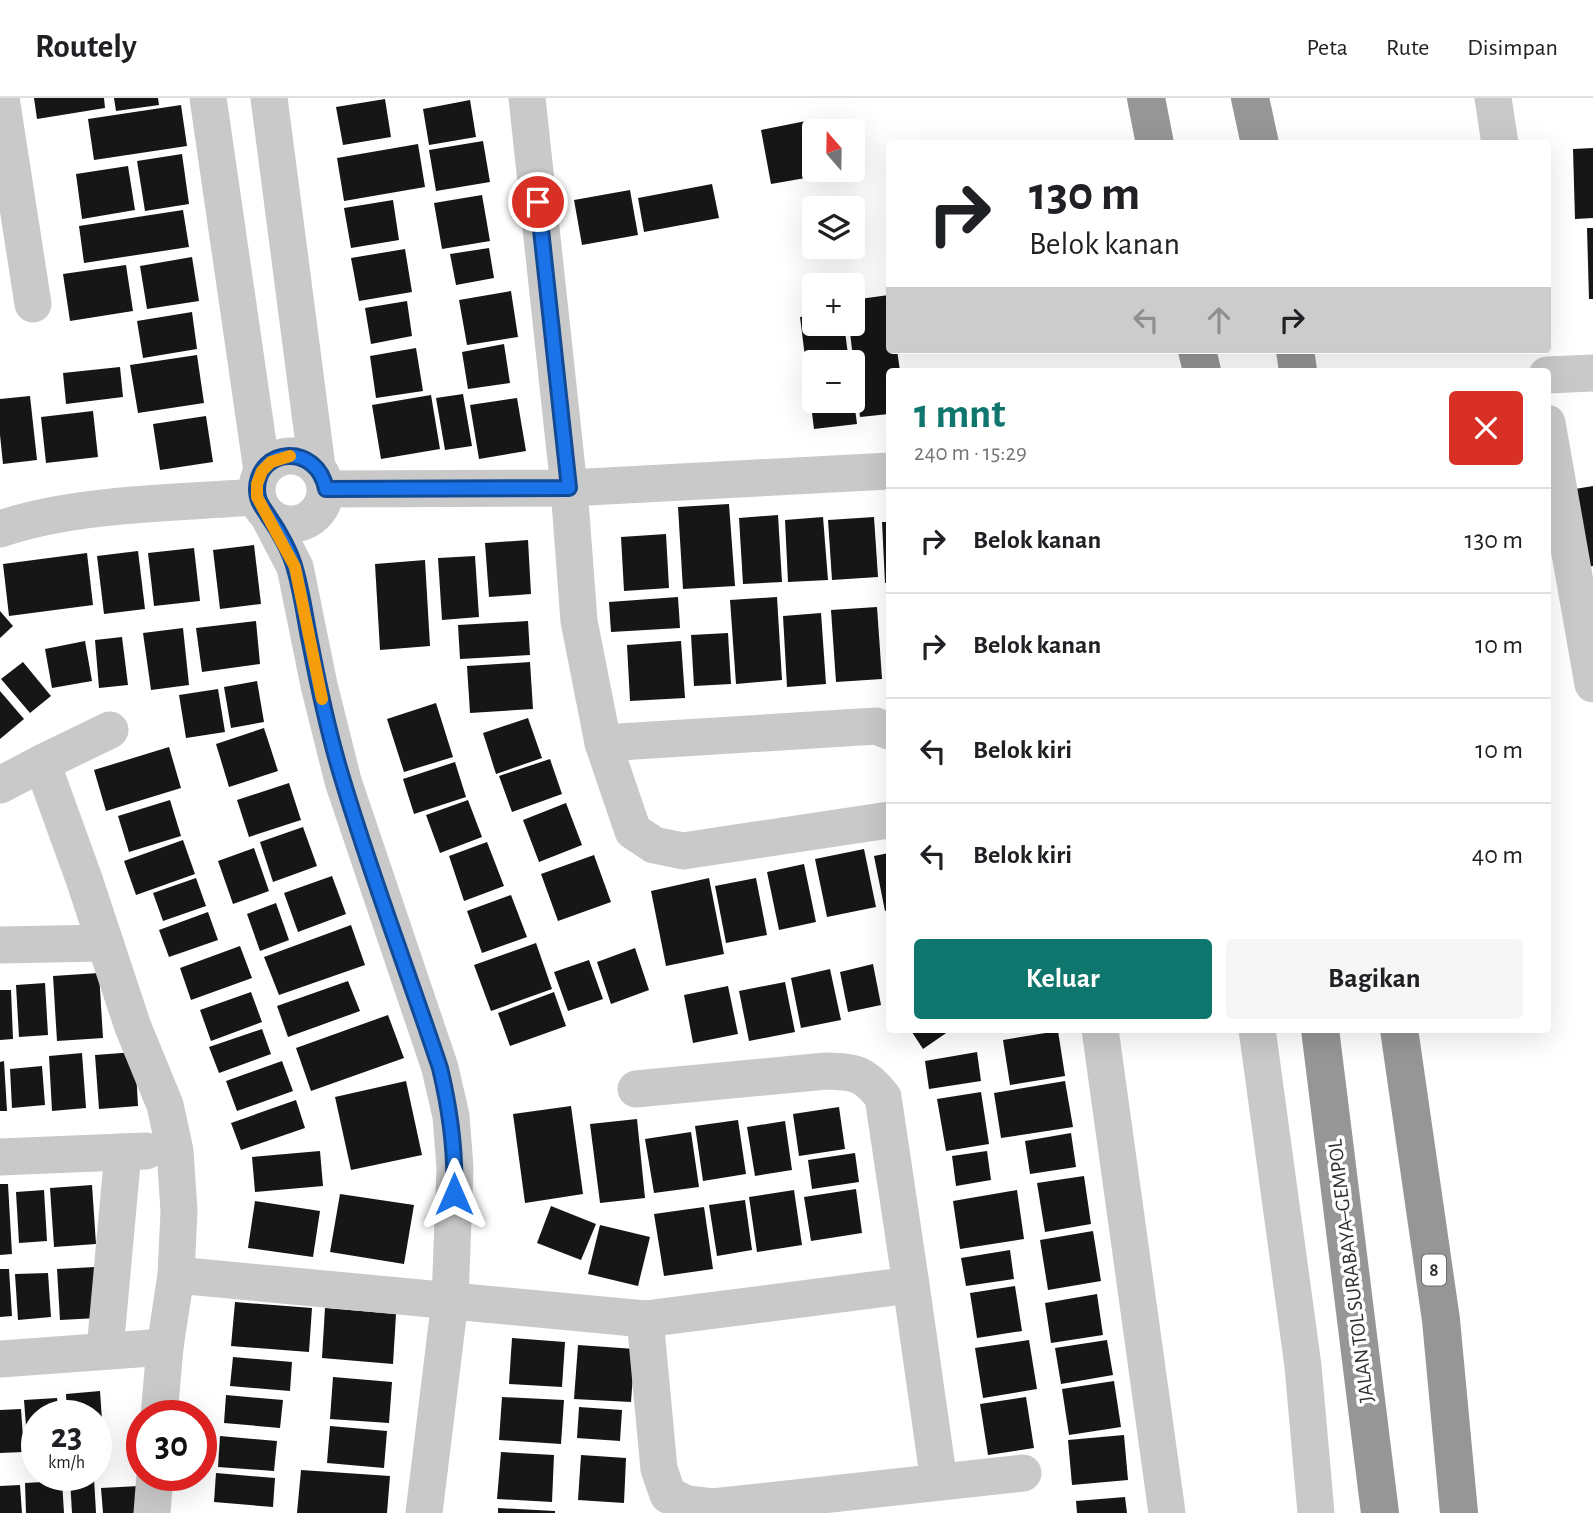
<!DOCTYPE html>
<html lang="id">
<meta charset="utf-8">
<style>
:root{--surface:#fff;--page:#f6f6f6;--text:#202124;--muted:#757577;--line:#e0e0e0;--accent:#0f766e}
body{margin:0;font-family:"Alegreya Sans",sans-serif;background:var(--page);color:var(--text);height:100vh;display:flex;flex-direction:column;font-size:26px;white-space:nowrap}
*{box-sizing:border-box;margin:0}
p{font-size:23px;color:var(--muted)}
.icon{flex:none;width:38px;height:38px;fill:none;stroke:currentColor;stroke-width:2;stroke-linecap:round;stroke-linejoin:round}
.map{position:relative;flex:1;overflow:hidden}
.sheet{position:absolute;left:886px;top:270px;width:665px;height:665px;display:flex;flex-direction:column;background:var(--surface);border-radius:7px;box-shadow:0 7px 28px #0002}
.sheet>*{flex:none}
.guide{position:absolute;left:886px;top:42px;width:665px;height:214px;border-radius:7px;box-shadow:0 7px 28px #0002;background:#fff;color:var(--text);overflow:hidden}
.needle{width:46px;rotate:340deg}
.tools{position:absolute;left:802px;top:21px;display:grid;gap:14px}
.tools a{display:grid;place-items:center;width:63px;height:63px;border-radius:7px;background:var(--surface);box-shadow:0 7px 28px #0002;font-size:35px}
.speed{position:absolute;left:21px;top:1302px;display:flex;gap:14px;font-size:35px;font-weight:700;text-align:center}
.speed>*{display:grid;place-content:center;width:91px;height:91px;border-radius:50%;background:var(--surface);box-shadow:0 7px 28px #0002;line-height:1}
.speed small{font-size:18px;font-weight:400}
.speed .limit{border:10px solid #d22;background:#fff;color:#111}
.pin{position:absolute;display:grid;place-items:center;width:60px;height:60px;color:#fff;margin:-30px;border:4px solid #fff;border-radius:50%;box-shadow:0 2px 7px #0007}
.me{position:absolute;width:77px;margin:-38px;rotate:0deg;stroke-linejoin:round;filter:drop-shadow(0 0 5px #0008)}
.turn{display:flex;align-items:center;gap:24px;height:147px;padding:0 28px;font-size:32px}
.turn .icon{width:91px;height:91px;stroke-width:2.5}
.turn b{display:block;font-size:49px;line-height:60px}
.lanes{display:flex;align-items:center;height:66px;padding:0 28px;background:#0003;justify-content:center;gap:35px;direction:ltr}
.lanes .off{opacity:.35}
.round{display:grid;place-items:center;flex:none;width:74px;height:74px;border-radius:7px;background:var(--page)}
.headline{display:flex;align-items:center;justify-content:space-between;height:119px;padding:0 28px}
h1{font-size:42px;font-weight:700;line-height:52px;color:var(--accent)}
.button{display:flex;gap:14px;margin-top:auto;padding:14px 28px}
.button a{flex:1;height:80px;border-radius:7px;background:var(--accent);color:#fff;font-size:28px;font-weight:700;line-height:80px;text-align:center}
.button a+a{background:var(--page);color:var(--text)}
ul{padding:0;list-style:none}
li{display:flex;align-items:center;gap:21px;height:105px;padding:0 28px;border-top:2px solid var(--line)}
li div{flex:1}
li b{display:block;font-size:26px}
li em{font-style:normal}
header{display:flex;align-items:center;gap:42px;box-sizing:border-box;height:98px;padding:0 35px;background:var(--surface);border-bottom:2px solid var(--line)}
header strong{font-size:33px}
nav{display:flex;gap:38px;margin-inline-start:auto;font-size:24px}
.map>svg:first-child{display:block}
</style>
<header>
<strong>Routely</strong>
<nav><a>Peta</a><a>Rute</a><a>Disimpan</a></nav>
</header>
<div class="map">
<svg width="1593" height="1415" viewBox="0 0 1593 1415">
<rect width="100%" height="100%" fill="#fff"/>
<g fill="#161616">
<polygon points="34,0 104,0 105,10 37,21"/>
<polygon points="114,0 158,0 159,7 116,13"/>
<polygon points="385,1 391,39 343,47 336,9"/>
<polygon points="470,2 476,39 429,47 423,11"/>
<polygon points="181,7 187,48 94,62 88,21"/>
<polygon points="806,23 814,72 817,78 771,86 761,32"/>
<polygon points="483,43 490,84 436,93 429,52"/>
<polygon points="418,46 425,89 344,103 337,60"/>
<polygon points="1593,50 1593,120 1575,121 1573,51"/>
<polygon points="182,56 189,106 145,113 137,63"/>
<polygon points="128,68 135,112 82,121 76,76"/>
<polygon points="712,86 719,120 644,134 638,100"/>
<polygon points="630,92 638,137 582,147 574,102"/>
<polygon points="482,97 490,143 442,151 434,105"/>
<polygon points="393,102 399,142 351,150 344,110"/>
<polygon points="183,112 189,149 84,165 79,128"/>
<polygon points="1587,130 1593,130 1593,201 1589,201"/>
<polygon points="489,150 494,180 456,187 450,156"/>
<polygon points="405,151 412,194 359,203 351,160"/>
<polygon points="192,159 199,203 147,211 140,168"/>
<polygon points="126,167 133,213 70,223 63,176"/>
<polygon points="511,193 518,239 467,247 459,202"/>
<polygon points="889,197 889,252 897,252 900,273 889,273 889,316 860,319 849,226 852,226 852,202"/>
<polygon points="407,203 412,238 371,246 365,210"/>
<polygon points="192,214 197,251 143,260 137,223"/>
<polygon points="814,218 814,226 844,226 849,264 814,264 814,303 854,303 857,326 814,331 800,219"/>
<polygon points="504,246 510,285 468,291 462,254"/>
<polygon points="416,250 423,293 376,300 370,258"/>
<polygon points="197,257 204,305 138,315 130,267"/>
<polygon points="120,269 123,299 66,306 63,275"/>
<polygon points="463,296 472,348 445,352 436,300"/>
<polygon points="431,297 440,351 381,361 372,307"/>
<polygon points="30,298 37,362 3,366 0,337 0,301"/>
<polygon points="517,300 526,353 479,361 470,307"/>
<polygon points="93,313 98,359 46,365 41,319"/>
<polygon points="206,318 213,364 160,372 153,326"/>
<polygon points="1593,388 1593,468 1576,471 1563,393"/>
<polygon points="729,406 735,488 683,491 678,409"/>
<polygon points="778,417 782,484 743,486 739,420"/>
<polygon points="823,419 828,482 788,484 785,422"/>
<polygon points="874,419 878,479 832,482 828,422"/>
<polygon points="882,424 889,424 889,485 885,485"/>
<polygon points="666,436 669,490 624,493 621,439"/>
<polygon points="528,442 531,496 489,499 485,445"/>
<polygon points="254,447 261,506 220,511 213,452"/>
<polygon points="194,450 200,503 154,508 148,455"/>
<polygon points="138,453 145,511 104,516 97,458"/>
<polygon points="87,455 93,507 9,518 3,466"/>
<polygon points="475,458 479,519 442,522 438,460"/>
<polygon points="425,462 430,548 380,552 375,466"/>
<polygon points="678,499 680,530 611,534 609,504"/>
<polygon points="777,499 782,582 736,586 730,502"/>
<polygon points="877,509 882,581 836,584 831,512"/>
<polygon points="0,513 13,528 0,540"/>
<polygon points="821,515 826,586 787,589 783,518"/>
<polygon points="256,523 260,566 202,574 196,530"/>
<polygon points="528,523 530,557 460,561 458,527"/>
<polygon points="183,530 189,587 151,592 143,535"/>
<polygon points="728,535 731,586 694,588 691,537"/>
<polygon points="122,539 128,587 99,590 95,542"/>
<polygon points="85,543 92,583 52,590 45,551"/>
<polygon points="681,543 685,600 630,603 627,547"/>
<polygon points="23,564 51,598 30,615 1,581"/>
<polygon points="530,564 533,611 470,615 467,568"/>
<polygon points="257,583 264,624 231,630 224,589"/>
<polygon points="218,591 225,634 186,640 179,597"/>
<polygon points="0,593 24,621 0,641"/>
<polygon points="436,605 453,659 404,674 387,621"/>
<polygon points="528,620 542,660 496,676 483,635"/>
<polygon points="264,630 278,673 229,689 216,646"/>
<polygon points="169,649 181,690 106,713 94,672"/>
<polygon points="550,661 562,696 512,714 499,678"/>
<polygon points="455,664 466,699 414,716 403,681"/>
<polygon points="289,685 301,722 249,739 237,702"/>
<polygon points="170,702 181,738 129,754 118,718"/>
<polygon points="468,702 482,739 440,755 426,717"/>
<polygon points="566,705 582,747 539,764 523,722"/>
<polygon points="303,729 317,768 273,784 260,744"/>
<polygon points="183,742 195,776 136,797 124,763"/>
<polygon points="487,744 504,788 464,803 449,758"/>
<polygon points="254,750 269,793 233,806 218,763"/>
<polygon points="864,751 876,809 827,819 815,761"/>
<polygon points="889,755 889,812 885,813 874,758"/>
<polygon points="594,757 611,804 558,823 541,776"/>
<polygon points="804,766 816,824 779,832 767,774"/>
<polygon points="332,778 346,816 298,834 284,795"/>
<polygon points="196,780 206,808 163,823 153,795"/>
<polygon points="709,780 724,856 666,868 651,793"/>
<polygon points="756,780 767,837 726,845 715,788"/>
<polygon points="511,797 527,839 482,855 467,813"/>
<polygon points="276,805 289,842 260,853 247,816"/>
<polygon points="208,814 218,842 169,859 159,832"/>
<polygon points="351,827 365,867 279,897 264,859"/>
<polygon points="536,845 552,891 491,913 474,867"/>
<polygon points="240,848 252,880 191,902 180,870"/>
<polygon points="635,850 649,892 611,906 597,864"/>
<polygon points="589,862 603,901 568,913 554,874"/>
<polygon points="873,866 881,907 848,914 840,874"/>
<polygon points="830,871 841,922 801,930 791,880"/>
<polygon points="99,875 103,940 57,943 53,878"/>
<polygon points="348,883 360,913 288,939 277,908"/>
<polygon points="785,884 795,934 749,943 739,893"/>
<polygon points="45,885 48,937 19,939 16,887"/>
<polygon points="728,888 738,936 693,945 684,897"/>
<polygon points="0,892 11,892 13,941 0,942"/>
<polygon points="251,894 262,924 211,943 200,912"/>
<polygon points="554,894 566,928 510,948 498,915"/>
<polygon points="388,917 404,960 311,993 296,950"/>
<polygon points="262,931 271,956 219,975 209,949"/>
<polygon points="910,931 952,931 923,951"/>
<polygon points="1058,933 1065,978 1010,987 1003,942"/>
<polygon points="135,954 138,1008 99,1011 95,957"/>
<polygon points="977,954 981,983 929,991 925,963"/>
<polygon points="82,955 86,1010 52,1013 49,958"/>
<polygon points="4,963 7,1013 0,1013 0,964"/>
<polygon points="282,963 293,993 237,1013 226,983"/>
<polygon points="42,968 45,1007 12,1010 10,971"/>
<polygon points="406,983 422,1057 351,1072 335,999"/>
<polygon points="1065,983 1073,1029 1001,1040 994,995"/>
<polygon points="981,994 989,1046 946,1053 937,1001"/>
<polygon points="296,1002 305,1030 241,1052 231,1025"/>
<polygon points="571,1008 583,1096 525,1105 513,1016"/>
<polygon points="839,1009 845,1051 799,1058 793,1016"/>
<polygon points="637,1021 645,1100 600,1105 590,1026"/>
<polygon points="738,1022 746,1076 703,1083 695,1028"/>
<polygon points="785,1023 792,1072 755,1078 747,1029"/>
<polygon points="691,1034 699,1089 654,1095 645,1041"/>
<polygon points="1071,1035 1076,1069 1030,1076 1025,1043"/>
<polygon points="320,1053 323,1088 255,1094 252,1059"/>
<polygon points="987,1053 991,1082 956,1088 952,1058"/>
<polygon points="855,1055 859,1084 812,1091 808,1062"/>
<polygon points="1084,1078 1091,1126 1045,1134 1037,1085"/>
<polygon points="0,1086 8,1086 12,1156 0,1157"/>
<polygon points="92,1087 96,1146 54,1149 50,1090"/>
<polygon points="856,1091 862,1135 811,1143 804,1099"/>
<polygon points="44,1092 47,1143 19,1145 16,1094"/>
<polygon points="794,1092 802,1147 757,1154 749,1099"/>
<polygon points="1017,1092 1024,1141 960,1151 953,1103"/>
<polygon points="340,1096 414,1107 404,1166 330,1154"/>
<polygon points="745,1102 752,1152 717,1158 709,1107"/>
<polygon points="255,1103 320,1113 313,1159 248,1150"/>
<polygon points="551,1108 596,1126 581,1162 537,1145"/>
<polygon points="704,1109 713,1171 664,1178 654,1116"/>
<polygon points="600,1127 650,1139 638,1188 588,1176"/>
<polygon points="1093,1133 1101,1183 1048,1192 1040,1142"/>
<polygon points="1010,1152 1014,1181 966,1188 961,1160"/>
<polygon points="95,1169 98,1220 60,1222 57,1171"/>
<polygon points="0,1171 9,1171 12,1218 0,1219"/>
<polygon points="48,1175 51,1219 18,1222 15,1176"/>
<polygon points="1015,1188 1022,1233 977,1240 970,1195"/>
<polygon points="1097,1196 1103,1237 1051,1245 1045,1205"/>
<polygon points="235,1204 312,1210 309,1254 231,1248"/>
<polygon points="325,1210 396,1216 393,1266 322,1260"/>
<polygon points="512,1240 565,1244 562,1289 509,1286"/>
<polygon points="1029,1242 1037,1291 983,1300 975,1250"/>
<polygon points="1107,1242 1113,1277 1061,1286 1055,1250"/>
<polygon points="578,1247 635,1251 631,1304 574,1301"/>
<polygon points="233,1259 292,1264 290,1293 230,1288"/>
<polygon points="333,1279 392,1284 389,1325 330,1321"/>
<polygon points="1114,1283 1121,1329 1069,1337 1062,1291"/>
<polygon points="100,1293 104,1351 96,1351 96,1318 67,1318 66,1296"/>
<polygon points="226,1297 283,1302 280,1330 224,1325"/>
<polygon points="502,1299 564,1302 561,1346 499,1342"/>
<polygon points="1026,1299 1034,1350 988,1357 980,1306"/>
<polygon points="57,1300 59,1318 37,1318 37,1353 28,1354 24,1302"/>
<polygon points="579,1309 622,1312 620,1343 577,1340"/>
<polygon points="21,1311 24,1354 0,1355 0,1312"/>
<polygon points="330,1328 387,1333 384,1370 327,1365"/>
<polygon points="1124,1337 1128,1382 1072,1387 1068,1342"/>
<polygon points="220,1338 277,1343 274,1373 218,1369"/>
<polygon points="501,1354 554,1357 552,1404 497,1401"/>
<polygon points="581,1357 626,1360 624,1405 578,1402"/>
<polygon points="301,1372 390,1378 387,1415 297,1415"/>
<polygon points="216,1375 275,1380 273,1409 214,1404"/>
<polygon points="94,1380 96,1415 72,1415 70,1381"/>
<polygon points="62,1383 64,1415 26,1415 25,1385"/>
<polygon points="20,1387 22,1415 0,1415 0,1388"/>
<polygon points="139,1388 141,1415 103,1415 101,1390"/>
<polygon points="1125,1399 1127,1415 1077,1415 1076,1403"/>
<polygon points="498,1410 555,1413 555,1415 498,1415"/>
</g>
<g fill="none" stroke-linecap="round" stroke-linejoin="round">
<g stroke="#c9c9c9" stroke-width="37">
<polyline points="1,0 33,206"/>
<polyline points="208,0 262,373"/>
<polyline points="269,0 317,369"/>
<polyline points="527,0 569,390 579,523 603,645 633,733 654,747 683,753 889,722"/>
<polyline points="1493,0 1500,46"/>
<polyline points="1547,277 1593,275"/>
<polyline points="1547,325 1593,586"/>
<circle cx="291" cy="392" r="34"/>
<polyline points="326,391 569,390 889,373"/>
<polyline points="269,419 295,469 319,587 343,683 440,970 451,1018 455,1070 450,1202 424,1415"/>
<path d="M0 431C75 405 176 405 257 399"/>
<polyline points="603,645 876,628 889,633"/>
<polyline points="42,665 84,781 133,929 165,1007 175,1053 179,1113 176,1177 165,1249 159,1318"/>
<polyline points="0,687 42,665 110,632"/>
<polyline points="0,847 105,845"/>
<polyline points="1100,931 1167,1415"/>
<polyline points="1257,931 1303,1268 1316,1415"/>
<polyline points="0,1059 146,1053"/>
<path d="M176 1177 645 1221 911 1187 883 999C864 975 856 974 826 973L636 991"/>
<polyline points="911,1187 939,1384"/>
<polyline points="645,1221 659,1371 668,1397 687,1406 713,1409 1023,1375"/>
<polyline points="105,1252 123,1054"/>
<polyline points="0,1261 165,1249"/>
<polyline points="152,1415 155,1377"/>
</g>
<g stroke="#969696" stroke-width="38">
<polyline points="1146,0 1155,46"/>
<polyline points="1250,0 1260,46"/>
<polyline points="1197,252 1202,273"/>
<polyline points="1295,252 1298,273"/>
<polyline points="1320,931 1380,1415"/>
<polyline points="1399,931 1441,1222 1459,1415"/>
</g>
</g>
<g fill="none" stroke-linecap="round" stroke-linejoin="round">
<g stroke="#114b97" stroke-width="18">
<path id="route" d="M454 1096C456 1053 450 1012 440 970 408 874 372 780 343 683 329 638 319 591 310 544 305 520 302 495 295 471 291 455 279 433 269 419 263 409 257 404 257 391 258 349 317 345 326 391L569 390 538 104"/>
</g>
<use href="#route" stroke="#1a73e8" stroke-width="12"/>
<polyline stroke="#f59e0b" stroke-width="12" points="290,358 271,364 262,373 257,386 257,399 295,469 322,601"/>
</g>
<g text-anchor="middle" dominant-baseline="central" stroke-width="7" stroke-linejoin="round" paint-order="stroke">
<rect fill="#fff" stroke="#6d6d6d" stroke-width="2" x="1422" y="1156.5" width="24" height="31" rx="5"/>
<g font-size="19" font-weight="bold" fill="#2f2f2f">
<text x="1434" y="1172">8</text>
</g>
<g font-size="21" fill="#2f2f2f" stroke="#fff">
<text transform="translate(1351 1173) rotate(-97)">JALAN TOL SURABAYA–GEMPOL</text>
</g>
</g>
</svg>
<div class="tools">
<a><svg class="needle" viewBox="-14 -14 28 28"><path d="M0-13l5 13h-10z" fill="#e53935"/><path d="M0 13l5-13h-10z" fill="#757577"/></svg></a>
<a><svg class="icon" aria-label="layers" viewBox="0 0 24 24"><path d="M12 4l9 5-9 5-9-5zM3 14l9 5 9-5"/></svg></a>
<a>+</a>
<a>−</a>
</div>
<div class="speed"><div>23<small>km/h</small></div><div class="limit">30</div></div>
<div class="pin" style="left:538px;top:104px;background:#d93025"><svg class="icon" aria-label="arrive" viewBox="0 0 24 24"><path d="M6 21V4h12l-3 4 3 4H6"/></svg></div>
<svg class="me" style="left:454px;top:1096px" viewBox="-20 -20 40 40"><path d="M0-17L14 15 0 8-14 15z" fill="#1a73e8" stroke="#fff" stroke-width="4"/></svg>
<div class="guide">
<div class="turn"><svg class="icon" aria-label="right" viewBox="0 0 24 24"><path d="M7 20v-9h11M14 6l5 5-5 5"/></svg><div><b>130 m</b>Belok kanan</div></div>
<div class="lanes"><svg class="icon off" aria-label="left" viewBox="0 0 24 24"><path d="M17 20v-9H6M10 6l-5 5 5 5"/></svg><svg class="icon off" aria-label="ahead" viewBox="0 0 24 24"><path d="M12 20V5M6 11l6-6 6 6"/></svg><svg class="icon" aria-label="right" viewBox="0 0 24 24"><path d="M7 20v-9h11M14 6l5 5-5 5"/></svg></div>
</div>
<section class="sheet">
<div class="headline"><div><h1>1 mnt</h1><p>240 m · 15:29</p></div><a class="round" style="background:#d93025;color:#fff"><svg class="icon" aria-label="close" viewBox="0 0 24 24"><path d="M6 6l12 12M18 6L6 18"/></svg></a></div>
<ul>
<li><svg class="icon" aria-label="right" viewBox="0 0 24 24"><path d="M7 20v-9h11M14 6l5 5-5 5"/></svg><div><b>Belok kanan</b></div><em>130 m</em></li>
<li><svg class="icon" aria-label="right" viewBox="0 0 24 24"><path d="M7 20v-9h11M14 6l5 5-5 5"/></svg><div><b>Belok kanan</b></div><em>10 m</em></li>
<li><svg class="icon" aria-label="left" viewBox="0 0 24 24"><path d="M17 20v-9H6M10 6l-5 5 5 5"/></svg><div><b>Belok kiri</b></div><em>10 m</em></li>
<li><svg class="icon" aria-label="left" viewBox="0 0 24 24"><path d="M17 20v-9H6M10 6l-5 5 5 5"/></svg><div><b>Belok kiri</b></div><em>40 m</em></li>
</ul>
<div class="button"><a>Keluar</a><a>Bagikan</a></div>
</section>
</div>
